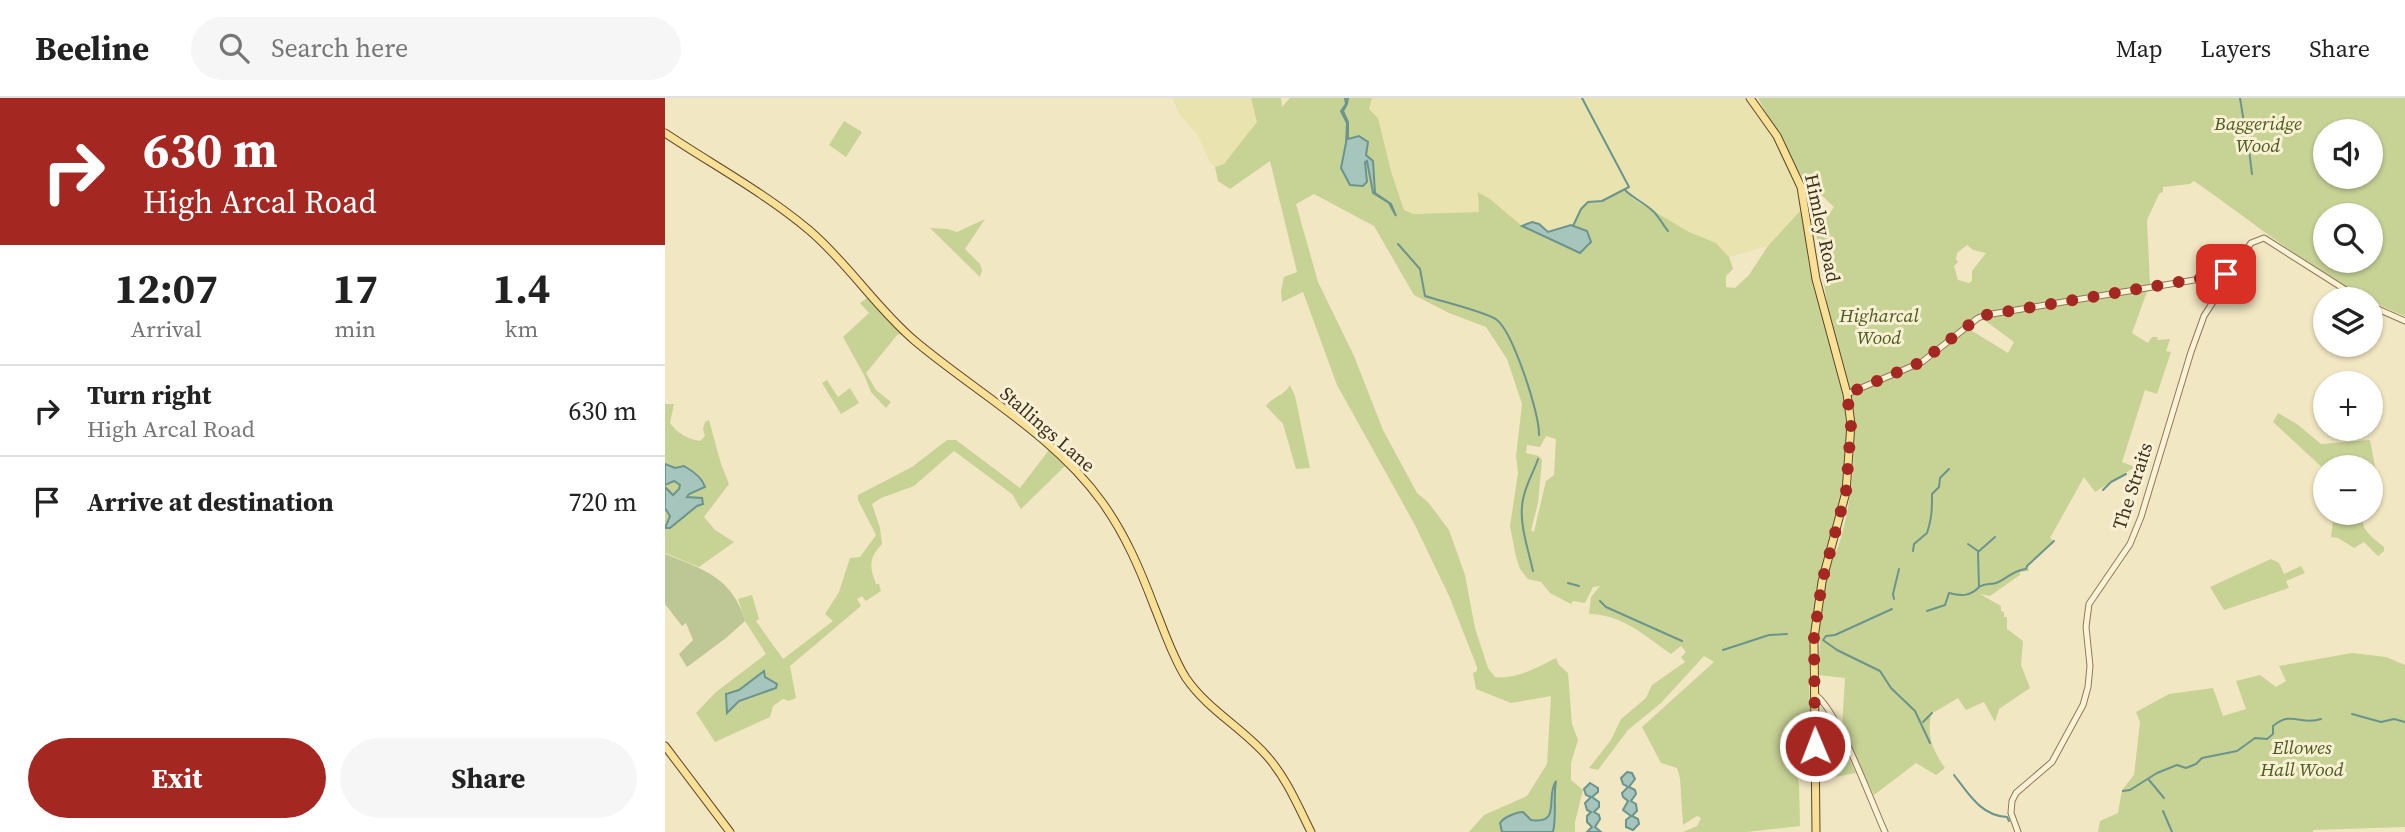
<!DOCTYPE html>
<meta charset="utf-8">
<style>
:root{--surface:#fff;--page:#f6f6f6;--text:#222;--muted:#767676;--line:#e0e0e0;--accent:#a42821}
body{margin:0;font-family:"Source Serif 4",serif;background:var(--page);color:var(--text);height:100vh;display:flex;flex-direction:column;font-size:26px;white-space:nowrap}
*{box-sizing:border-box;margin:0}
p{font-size:23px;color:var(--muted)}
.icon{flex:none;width:38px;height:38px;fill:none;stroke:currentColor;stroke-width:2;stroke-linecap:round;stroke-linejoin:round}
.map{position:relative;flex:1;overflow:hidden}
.details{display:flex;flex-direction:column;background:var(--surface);width:665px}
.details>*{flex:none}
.guide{background:#a42821;color:#fff;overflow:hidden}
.controls{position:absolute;left:1648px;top:21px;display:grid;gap:14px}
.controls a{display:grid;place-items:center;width:70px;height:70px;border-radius:50%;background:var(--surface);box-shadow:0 2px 5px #0004;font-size:35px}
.pin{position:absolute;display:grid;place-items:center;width:60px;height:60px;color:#fff;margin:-30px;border-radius:14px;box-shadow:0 4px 10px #0006}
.me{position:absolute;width:77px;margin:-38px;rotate:359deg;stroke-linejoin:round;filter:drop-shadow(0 0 5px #0008)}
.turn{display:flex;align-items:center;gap:24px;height:147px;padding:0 28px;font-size:32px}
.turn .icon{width:91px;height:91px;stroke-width:2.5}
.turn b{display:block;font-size:49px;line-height:60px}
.eta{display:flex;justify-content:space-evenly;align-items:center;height:119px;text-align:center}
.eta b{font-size:42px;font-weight:700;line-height:49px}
.action{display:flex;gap:14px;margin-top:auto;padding:14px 28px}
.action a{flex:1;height:80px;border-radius:42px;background:var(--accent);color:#fff;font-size:28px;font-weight:700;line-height:80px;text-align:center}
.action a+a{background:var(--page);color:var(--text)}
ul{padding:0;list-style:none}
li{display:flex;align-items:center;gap:21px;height:91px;padding:0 28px;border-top:2px solid var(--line)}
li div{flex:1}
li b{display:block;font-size:26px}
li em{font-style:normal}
header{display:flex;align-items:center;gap:42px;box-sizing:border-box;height:98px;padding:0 35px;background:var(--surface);border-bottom:2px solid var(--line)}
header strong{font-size:33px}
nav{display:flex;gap:38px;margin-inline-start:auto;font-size:24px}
.search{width:490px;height:63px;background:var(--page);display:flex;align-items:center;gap:18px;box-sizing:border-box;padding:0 24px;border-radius:38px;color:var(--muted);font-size:26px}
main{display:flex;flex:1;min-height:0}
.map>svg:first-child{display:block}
</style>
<header>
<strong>Beeline</strong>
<div class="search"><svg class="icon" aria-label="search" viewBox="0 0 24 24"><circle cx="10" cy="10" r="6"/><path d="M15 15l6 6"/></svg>Search here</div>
<nav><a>Map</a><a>Layers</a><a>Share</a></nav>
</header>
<main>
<section class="details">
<div class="guide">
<div class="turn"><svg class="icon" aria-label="right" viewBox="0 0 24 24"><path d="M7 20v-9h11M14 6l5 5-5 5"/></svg><div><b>630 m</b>High Arcal Road</div></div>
</div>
<div class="eta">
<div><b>12:07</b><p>Arrival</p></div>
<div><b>17</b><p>min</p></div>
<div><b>1.4</b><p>km</p></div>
</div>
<ul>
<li><svg class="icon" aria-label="right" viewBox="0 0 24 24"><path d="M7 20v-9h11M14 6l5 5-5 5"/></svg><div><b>Turn right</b><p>High Arcal Road</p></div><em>630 m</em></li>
<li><svg class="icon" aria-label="arrive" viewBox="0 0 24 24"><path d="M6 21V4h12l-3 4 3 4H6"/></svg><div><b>Arrive at destination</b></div><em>720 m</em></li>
</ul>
<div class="action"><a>Exit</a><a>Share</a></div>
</section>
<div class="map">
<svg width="1740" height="734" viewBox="0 0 1740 734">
<rect width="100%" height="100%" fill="#f2e7c3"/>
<g fill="#e9e3af">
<polygon points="508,0 586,0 593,24 559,66 550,69 545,64 532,36 513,15"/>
<polygon points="707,0 1079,0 1109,41 1126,73 1137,111 1103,148 1064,159 1051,145 1024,134 968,101 960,92 937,103 928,102 911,119 908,128 897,128 887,134 867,124 857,128 825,101 814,94 815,114 748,116 739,112 726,73 713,20 704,11"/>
</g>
<g fill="#c7d295" fill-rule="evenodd">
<path d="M586 0H616L617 9 625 0H707L704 11 713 20 726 73 739 112 748 116 814 114 813 94 825 101 857 128 915 155 925 147 918 133 908 128 916 111 925 103H937L960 92 968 101 1024 134 1051 145 1064 159 1068 171 1061 178V189L1070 190 1084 177 1103 148 1137 111 1144 168 1178 290 1181 315V365L1176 404 1147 534 1144 583 1146 631 1124 634 1123 639 1134 686 1135 728 1081 734H1018L1032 728 1036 720 1032 718 1018 727 1015 680 1012 670 996 665 977 629 1049 564 1039 558 996 605 963 632 933 672 924 670 946 642 956 621 981 600 987 587 1020 564 1016 559 1021 554 1016 548 1006 556C980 538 957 516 924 516L926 499 935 488 928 489 920 505 908 503 906 506 885 495 876 484 863 481 855 471 851 459 845 428 853 375 851 358 857 306 842 261 821 229 784 215 749 197 709 128 649 96 631 106 653 184 689 258 718 332 752 395 763 404 784 432 800 477 810 530 823 570 830 579C850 582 874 569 891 560L894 567 903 575 907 626 913 642 906 665V682L918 692 910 724V734H804L819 717 862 698 882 666 886 598 846 605 811 591 808 575 812 573V569L785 500 750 427 672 287 638 194 617 204 616 193 619 179 632 174 605 63 565 91 553 83 550 69 559 66 592 24ZM881 338 891 341 889 377 881 383 869 434 866 432 873 405 877 362 874 358 861 355 862 347 875 349Z"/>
<path d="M1093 0H1740V218C1670 192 1593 127 1529 83L1525 86 1498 89V94L1494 96 1482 122 1485 186 1312 218 1256 261 1184 293 1164 218 1151 134 1169 109 1136 78ZM1661 33H1706V79H1661ZM1661 117H1706V163H1661ZM1302 147 1308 152 1321 155 1307 173V183L1304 185 1293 182 1289 168 1293 164 1291 161 1292 155Z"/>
<polygon points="179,23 197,34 181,59 164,47"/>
<polygon points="320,121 300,151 315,166 317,172 315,179 265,130 282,131 292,134"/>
<path d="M1483 191 1467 235 1483 245 1487 239H1492L1493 242 1505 241 1501 253 1506 254 1492 296 1480 292 1457 364 1470 369 1430 394 1419 379 1385 440 1389 443 1363 467 1364 473 1355 474V477L1325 498 1315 496 1336 508V513L1339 514V519H1342V531L1358 543 1356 567 1365 590 1334 611 1330 624 1319 604 1301 612 1293 600 1266 616C1262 639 1267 651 1280 670L1271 677 1251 665 1209 697 1177 630 1180 580 1153 577 1155 543 1152 542C1155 523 1155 502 1160 483 1163 469 1171 456 1175 443 1189 395 1192 348 1185 298L1262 265 1304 231 1343 255 1349 244 1319 222 1321 220Z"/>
<polygon points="202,200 238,237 233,236 201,275 211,292 226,304 221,310 206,294 199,277 178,239 204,215 195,205"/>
<polygon points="162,282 173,299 185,290 194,305 176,316 157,285"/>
<path d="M625 287 630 298 645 370 631 371 618 326 601 308C607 299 619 298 625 287Z"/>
<path d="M0 306H9L5 325C12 335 22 341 35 343L40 338 38 331 40 324 44 322 56 366 64 386 39 419 50 432 69 444 34 469 0 455Z"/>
<polygon points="1613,315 1632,326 1656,346 1705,342 1713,384 1706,400 1706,369 1661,369 1661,373 1608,324"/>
<path d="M282 342H291L355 390 384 352 400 368 356 411 347 396 289 353 249 388 216 400 207 406 215 430 217 446C204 460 204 468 211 486H214L216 493 201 503 197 498 192 501 196 508 125 568 131 600 124 603 118 601 108 608 105 619 50 644 31 615 51 594 101 556 80 523 73 501 87 497 94 521 91 523 118 561 168 523 160 516 174 494 185 460 195 459 211 437 193 402V397L247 369Z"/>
<path d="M1665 415H1699C1693 430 1708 440 1719 449V453L1713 458 1699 444 1689 450 1673 440 1666 439 1668 422Z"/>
<polygon points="1606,461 1614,465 1619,476 1636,468 1640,475 1621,483 1624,490 1559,512 1545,489"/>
<polygon points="1687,555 1721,559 1740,567 1740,729 1648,732 1648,734 1433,734 1435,723 1453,715 1457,692 1469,677 1475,624 1471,614 1504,596 1548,590 1558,618 1581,611 1571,583 1595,577 1611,589 1621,583 1614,568"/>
<polygon points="1180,652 1191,675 1154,682 1155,654"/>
</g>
<path fill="#bdc695" d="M0 456C38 471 68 480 80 523L61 540 22 569 14 556 28 542 21 525 17 528 0 506Z"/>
<g fill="#a5c5bd" stroke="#6b948d" stroke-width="2">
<polygon points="680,0 683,0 682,6 678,13 683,24 683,41 694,38 703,44 701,57 708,63 710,95 726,106 731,118 724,105 708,95 702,63 700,64 702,84 698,88 685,87 676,70 681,45 682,25 676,13 681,6"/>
<polygon points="867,124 874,126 883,134 906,127 922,133 926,144 915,155 857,128"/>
<path d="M0 366 10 370 19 368C28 373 37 379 40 389L24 396 22 399 37 400 38 406 32 408 5 430H0L5 418 0 410V389L8 397 14 391 15 387 9 383 0 387Z"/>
<polygon points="99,573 100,579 112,586 111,590 74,603 62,615 61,596 74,592"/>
<polygon points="962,674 967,675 970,681 964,689 970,692 971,696 966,703 971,706 972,713 967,718 973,721 974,726 968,732 961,729 961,722 966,718 958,712 963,703 958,699 957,695 963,689 958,686 956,680"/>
<path d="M891 683C888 700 892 717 888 734H837L835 725C839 719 852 714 858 714L866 722C897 727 880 698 891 683Z"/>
<polygon points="925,685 933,690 933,694 927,699 934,704 934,709 929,714 934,717 935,721 930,729 936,734 922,734 927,729 922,724 922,718 926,714 922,712 920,705 926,699 921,697 919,691"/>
</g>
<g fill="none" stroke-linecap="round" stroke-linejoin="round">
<g stroke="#6b948d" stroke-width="2">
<polyline points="1575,0 1583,50"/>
<polyline points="1584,52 1587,76"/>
<path d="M960 92C969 101 980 105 989 114 994 119 998 127 1003 133"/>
<polyline points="908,128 916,111 923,104 937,103 964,89 917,0"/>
<path d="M733 146 755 171 760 198C775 203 822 214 832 222 848 235 875 316 874 337"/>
<polyline points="1438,392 1446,384 1461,376"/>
<polyline points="1303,446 1313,453"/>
<path d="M1248 453 1249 446 1262 435C1267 419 1267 412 1267 396L1274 389 1275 380 1284 371"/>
<path d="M868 473C863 450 852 421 859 397 862 385 869 373 873 361"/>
<polyline points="903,485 914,488"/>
<path d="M1314 489C1320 485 1324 487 1331 485 1342 481 1348 472 1361 471L1362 468 1389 443"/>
<polyline points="1229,501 1228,496 1234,471"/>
<polyline points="935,503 941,509 1017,543"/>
<polyline points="1227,511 1170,537 1161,538 1158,542 1172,552 1215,573 1226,590 1250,613 1265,645"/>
<path d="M1262 513 1280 507 1284 495C1295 498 1305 499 1314 489L1313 454 1330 439"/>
<polyline points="1058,552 1104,537 1122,536"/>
<polyline points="1687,616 1716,624 1729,621 1740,624"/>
<polyline points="1258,624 1267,615"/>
<path d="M1289 677C1303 695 1316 718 1342 719L1344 723"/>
<polyline points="1484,682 1499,700"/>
<path d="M1458 693 1465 692 1492 675 1512 667 1521 670 1531 666 1537 660 1572 653 1590 640 1602 641 1608 636V628C1627 612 1636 628 1656 621"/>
<polyline points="1498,713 1507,734"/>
</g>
<g stroke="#8f7857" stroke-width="7">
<g id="minor">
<polyline points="1706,208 1740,223"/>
<polyline points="1182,296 1257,264 1313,220 1321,217 1565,176"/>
<path d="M1149 596C1172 609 1207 706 1220 734"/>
<polyline points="1353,734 1346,715 1347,703 1351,695 1387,664 1418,607 1423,589 1425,568 1421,529 1424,506 1465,446 1476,419 1526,254 1539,218 1586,145 1599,140 1695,201"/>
</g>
</g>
<g stroke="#5c452c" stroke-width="9">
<g id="major">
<polyline points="1085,0 1112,38 1136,89 1151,181 1182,296 1186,326 1181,394 1157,484 1149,540 1151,734"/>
<path d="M0 35C48 67 100 95 144 132 183 165 211 210 250 243 312 295 389 337 437 404 460 436 475 471 489 508 499 532 507 558 521 580 542 611 576 629 601 657 621 679 633 708 646 734"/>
<polyline points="0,648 65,734"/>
</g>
</g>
<use href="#minor" stroke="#fcf3d7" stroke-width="5"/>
<use href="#major" stroke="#f9e097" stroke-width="7"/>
</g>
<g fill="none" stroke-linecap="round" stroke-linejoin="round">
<polyline stroke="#a42821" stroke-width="12" stroke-dasharray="0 21.6" points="1150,648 1149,540 1157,484 1181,394 1186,327 1182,296 1256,264 1313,220 1321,217 1561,176"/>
</g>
<g text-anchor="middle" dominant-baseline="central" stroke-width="6" stroke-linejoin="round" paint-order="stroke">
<g font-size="19" font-style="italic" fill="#495c21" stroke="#f9f0d3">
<text x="1593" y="25">Baggeridge<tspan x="1593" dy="22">Wood</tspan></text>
<text x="1214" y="217">Higharcal<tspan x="1214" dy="22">Wood</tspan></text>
<text x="1637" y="649">Ellowes<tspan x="1637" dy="22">Hall Wood</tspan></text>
</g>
<g font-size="19" fill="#3d2f1d" stroke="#f9f0d3">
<text transform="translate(1158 130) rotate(78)">Himley Road</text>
<text transform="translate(383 331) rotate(41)">Stallings Lane</text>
<text transform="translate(1467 388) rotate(-72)">The Straits</text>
</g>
</g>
</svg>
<div class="controls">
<a><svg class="icon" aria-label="sound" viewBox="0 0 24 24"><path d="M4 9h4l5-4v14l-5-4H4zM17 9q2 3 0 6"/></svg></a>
<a><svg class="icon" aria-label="search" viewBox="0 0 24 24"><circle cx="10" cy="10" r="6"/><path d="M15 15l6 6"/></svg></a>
<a><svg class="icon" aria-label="layers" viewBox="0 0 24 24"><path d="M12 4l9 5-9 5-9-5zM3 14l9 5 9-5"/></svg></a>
<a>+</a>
<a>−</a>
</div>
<div class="pin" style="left:1561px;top:176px;background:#d93025"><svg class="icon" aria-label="arrive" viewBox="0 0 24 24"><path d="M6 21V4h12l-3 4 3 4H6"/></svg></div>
<svg class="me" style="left:1150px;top:648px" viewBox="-20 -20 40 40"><circle r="17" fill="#a42821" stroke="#fff" stroke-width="3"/><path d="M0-11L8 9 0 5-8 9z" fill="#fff"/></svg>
</div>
</main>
